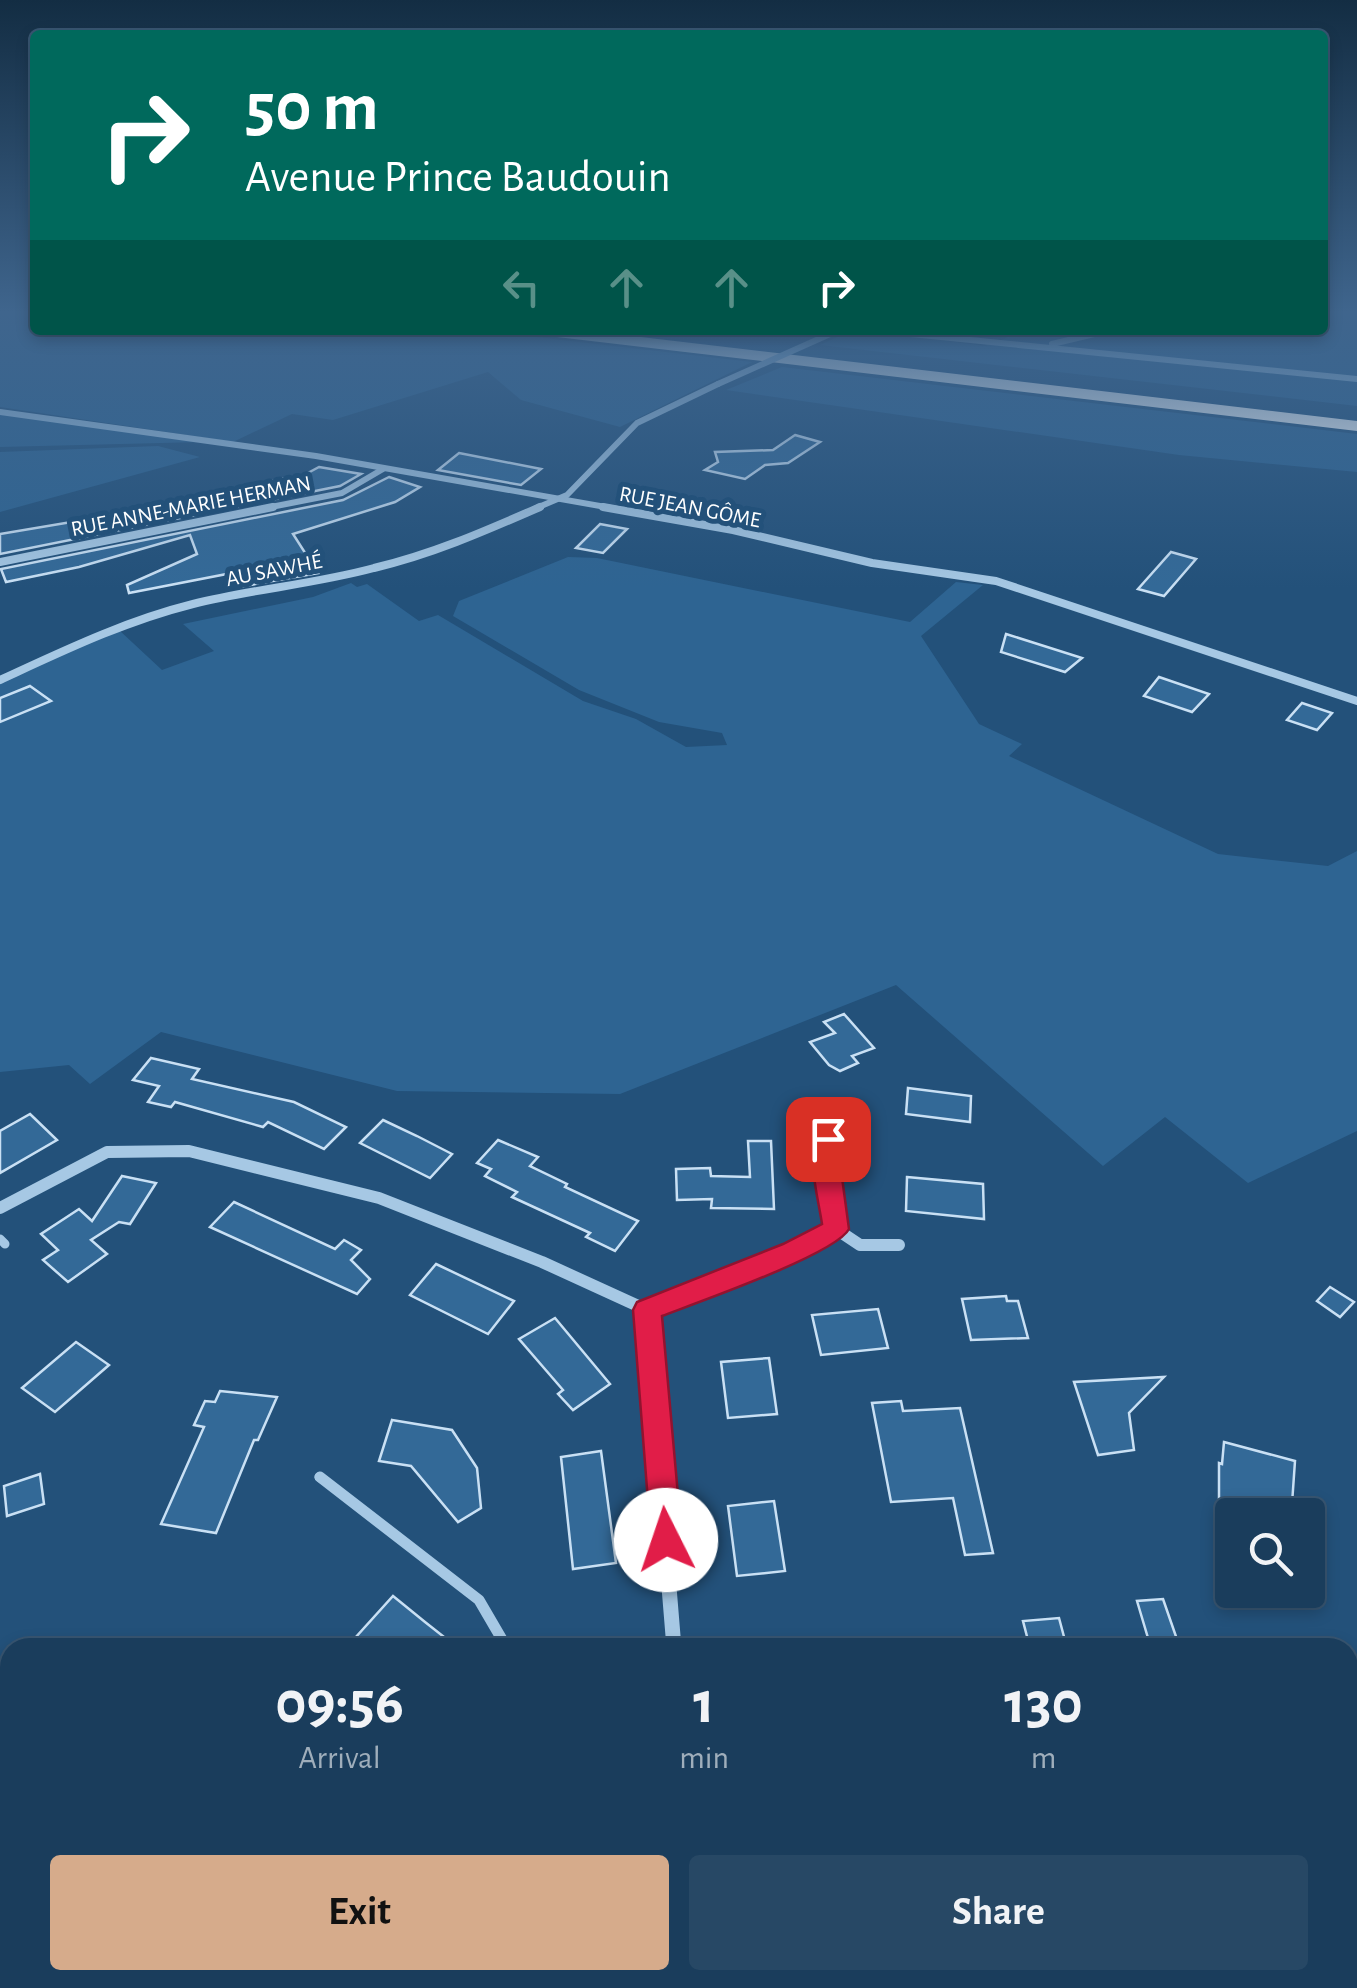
<!DOCTYPE html>
<meta charset="utf-8">
<style>
:root{--surface:#1a3d5c;--page:#274865;--text:#f1f3f6;--muted:#9faebb;--line:#385672;--accent:#d6ab8b}
body{margin:0;font-family:"Alegreya Sans",sans-serif;background:var(--page);color:var(--text);height:100vh;display:flex;flex-direction:column;font-size:38px;white-space:nowrap}
*{box-sizing:border-box;margin:0}
p{font-size:32px;color:var(--muted)}
.icon{flex:none;width:55px;height:55px;fill:none;stroke:currentColor;stroke-width:2;stroke-linecap:round;stroke-linejoin:round}
.map{position:relative;flex:1;overflow:hidden}
.details{position:absolute;left:0px;top:1638px;width:1358px;height:352px;display:flex;flex-direction:column;background:var(--surface);border-radius:30px 30px 0 0;box-shadow:0 5px 15px #0003,0 0 0 2px var(--line)}
.details>*{flex:none}
.top-card{position:absolute;left:30px;top:30px;width:1298px;height:305px;border-radius:10px;box-shadow:0 5px 15px #0003,0 0 0 2px var(--line);background:#00695c;color:#fff;overflow:hidden}
.tools{position:absolute;left:1215px;top:1498px;display:grid;gap:20px}
.tools a{display:grid;place-items:center;width:110px;height:110px;border-radius:10px;background:var(--surface);box-shadow:0 5px 15px #0003,0 0 0 2px var(--line);font-size:50px}
.pin{position:absolute;display:grid;place-items:center;width:85px;height:85px;color:#fff;margin:-42px;border-radius:20px;box-shadow:0 5px 15px #0006}
.me{position:absolute;width:110px;margin:-55px;rotate:356deg;stroke-linejoin:round;filter:drop-shadow(0 0 8px #0008)}
.turn{display:flex;align-items:center;gap:35px;height:210px;padding:0 50px;font-size:45px}
.turn .icon{width:130px;height:130px;stroke-width:2.5}
.turn b{display:block;font-size:70px;line-height:85px}
.lanes{display:flex;align-items:center;height:95px;padding:0 50px;background:#0003;justify-content:center;gap:50px;direction:ltr}
.lanes .off{opacity:.35}
.eta{display:flex;justify-content:space-evenly;align-items:center;height:170px;text-align:center}
.eta b{font-size:60px;font-weight:600;line-height:70px}
.button{display:flex;gap:20px;margin-top:auto;padding:20px 50px}
.button a{flex:1;height:115px;border-radius:10px;background:var(--accent);color:#111;font-size:40px;font-weight:600;line-height:115px;text-align:center}
.button a+a{background:var(--page);color:var(--text)}
.map>svg:first-child{display:block}
</style>
<div class="map">
<svg width="1357" height="1988" viewBox="0 0 1357 1988">
<rect width="100%" height="100%" fill="#23517a"/>
<g fill="#2e6492">
<polygon points="0,310 35,310 35,330 475,330 752,362 620,427 521,400 488,372 333,420 292,414 233,442 0,407"/>
<polygon points="1323,310 1357,310 1357,406 820,345 852,330 865,330 985,346 1006,338 1015,330 1322,330"/>
<polygon points="782,367 1357,434 1357,472 1179,455 726,390"/>
<polygon points="0,414 201,442 0,447"/>
<polygon points="158,446 200,457 0,512 0,452"/>
<polygon points="568,557 597,558 910,622 956,582 983,585 921,636 979,724 1022,744 1009,756 1218,854 1328,866 1357,851 1357,1131 1248,1183 1165,1117 1103,1166 896,985 620,1094 397,1091 161,1032 90,1084 69,1065 0,1072 0,682 119,630 162,670 214,651 183,624 313,597 351,583 357,587 367,584 419,621 438,615 583,701 636,719 686,747 727,745 722,733 659,722 579,690 453,616 459,601"/>
</g>
<g fill="#336997" stroke="#c9e0f4" stroke-width="2.5">
<polygon points="795,435 820,442 788,463 765,465 745,479 705,470 718,462 715,452 773,450"/>
<polygon points="459,453 541,469 521,485 438,470"/>
<polygon points="319,467 361,474 340,486 0,554 0,534 119,514 285,478 293,481"/>
<polygon points="389,477 420,487 395,502 293,534 318,573 239,587 232,573 129,593 127,585 197,554 190,535 79,567 6,582 1,569 343,500"/>
<polygon points="600,524 627,529 603,553 576,548"/>
<polygon points="1171,552 1196,559 1164,596 1138,589"/>
<polygon points="1006,634 1082,658 1065,672 1001,652"/>
<polygon points="1159,677 1209,694 1192,712 1144,696"/>
<polygon points="30,686 51,701 0,722 0,698"/>
<polygon points="1302,703 1332,713 1317,730 1287,720"/>
<polygon points="844,1014 874,1048 852,1056 858,1063 840,1071 829,1065 810,1042 835,1033 824,1022"/>
<polygon points="151,1058 199,1069 192,1079 294,1102 346,1127 324,1149 268,1122 263,1127 175,1102 171,1107 148,1102 159,1086 133,1080"/>
<polygon points="908,1088 971,1096 970,1122 906,1114"/>
<polygon points="30,1114 57,1140 0,1173 0,1131"/>
<polygon points="383,1120 417,1136 452,1154 430,1178 360,1143"/>
<polygon points="498,1140 538,1157 530,1166 567,1184 565,1187 638,1221 615,1251 586,1237 590,1233 512,1197 517,1192 485,1176 491,1169 477,1163"/>
<polygon points="748,1141 771,1141 774,1209 711,1208 712,1199 677,1200 676,1169 710,1168 711,1176 750,1177"/>
<polygon points="122,1176 156,1183 130,1224 119,1222 91,1240 107,1254 68,1282 43,1260 58,1250 41,1234 79,1209 92,1221"/>
<polygon points="907,1177 983,1184 984,1219 906,1211"/>
<polygon points="234,1202 335,1249 344,1240 361,1250 351,1260 370,1279 357,1294 210,1227"/>
<polygon points="436,1264 514,1301 488,1334 410,1295"/>
<polygon points="1330,1287 1354,1302 1340,1317 1317,1301"/>
<polygon points="1006,1296 1007,1301 1018,1301 1028,1338 971,1340 962,1299"/>
<polygon points="878,1309 888,1348 821,1355 812,1315"/>
<polygon points="555,1318 610,1384 573,1410 558,1394 563,1390 519,1339"/>
<polygon points="76,1342 109,1365 55,1412 22,1388"/>
<polygon points="769,1358 777,1414 728,1418 721,1362"/>
<polygon points="1164,1377 1129,1413 1134,1450 1098,1455 1074,1382"/>
<polygon points="220,1391 277,1397 258,1440 254,1440 216,1533 161,1524 204,1427 194,1425 205,1401 215,1402"/>
<polygon points="901,1401 903,1411 960,1408 993,1553 965,1555 953,1498 891,1502 872,1403"/>
<polygon points="392,1420 452,1430 477,1468 481,1508 458,1522 411,1466 379,1461"/>
<polygon points="1224,1442 1295,1461 1292,1504 1273,1499 1273,1506 1248,1499 1248,1508 1219,1502 1219,1463 1222,1464"/>
<polygon points="601,1451 616,1563 573,1569 561,1457"/>
<polygon points="40,1474 44,1504 7,1516 4,1486"/>
<polygon points="774,1501 785,1571 737,1576 728,1506"/>
<polygon points="393,1596 425,1622 458,1648 346,1648"/>
<polygon points="1163,1599 1180,1648 1151,1648 1137,1601"/>
<polygon points="1059,1618 1067,1648 1030,1648 1023,1621"/>
</g>
<g fill="none" stroke-linecap="round" stroke-linejoin="round">
<g stroke="#a6c8e4" stroke-width="9">
<polyline points="0,1239 5,1244"/>
<polyline points="319,1477 323,1480"/>
</g>
<polyline stroke="#a6c8e4" stroke-width="11" points="320,1477 479,1600 507,1648"/>
<g stroke="#a6c8e4" stroke-width="6">
<polyline points="871,330 1357,379"/>
<polyline points="1052,344 1111,330"/>
<polyline points="0,412 316,456 617,509"/>
<polyline points="261,509 342,493 383,469"/>
<polyline points="534,509 567,495 637,423 718,384"/>
</g>
<g stroke="#a6c8e4" stroke-width="8">
<polyline points="603,507 733,530 872,563 996,581 1357,701"/>
<polyline points="0,562 273,507"/>
<path d="M0 680C63 651 125 621 193 604 253 589 315 584 374 568 433 554 485 531 540 507"/>
</g>
<g stroke="#a6c8e4" stroke-width="12">
<polyline points="0,1208 107,1152 189,1151 379,1198 542,1262 647,1310 661,1480"/>
<polyline points="836,1229 860,1245 899,1245"/>
<polyline points="647,1310 793,1252 836,1229 826,1171 828,1139"/>
</g>
<g stroke="#a6c8e4" stroke-width="15">
<polyline points="660,1477 674,1648"/>
<polyline points="893,1980 906,1988"/>
</g>
<g fill="#cfe2f4" fill-rule="evenodd">
<polygon points="1357,1786 1357,1818 1348,1819 1348,1788"/>
<polygon points="428,1980 482,1980 479,1988 425,1988"/>
</g>
<polygon fill="#fff" fill-rule="evenodd" points="532,330 581,330 1357,421 1357,431 540,335"/>
<polyline stroke="#a6c8e4" stroke-width="6" points="718,384 839,330"/>
</g>
<linearGradient id="sky" x2="0" y2="1"><stop stop-color="#132d43"/><stop offset="0.53" stop-color="#3f658d"/><stop offset="1" stop-color="#3f658d" stop-opacity="0"/></linearGradient>
<rect width="1357" height="588" fill="url(#sky)"/>
<path fill="#e11d48" stroke="#92132f" stroke-width="2.5" d="M828 1130 836 1133 849 1229C836 1254 696 1303 662 1316L682 1540 677 1550 666 1555 655 1550 651 1540 633 1310 637 1302 783 1244 822 1224C818 1196 806 1159 819 1133Z"/>
<g text-anchor="middle" dominant-baseline="central" stroke-width="10" stroke-linejoin="round" paint-order="stroke">
<g font-size="22" fill="#fff" stroke="#23517a">
<text transform="translate(191 506) rotate(-11)">RUE ANNE-MARIE HERMAN</text>
<text transform="translate(690 507) rotate(11)">RUE JEAN GÔME</text>
<text transform="translate(274 570) rotate(-11)">AU SAWHÉ</text>
</g>
</g>
</svg>
<div class="tools">
<a><svg class="icon" aria-label="search" viewBox="0 0 24 24"><circle cx="10" cy="10" r="6"/><path d="M15 15l6 6"/></svg></a>
</div>
<div class="pin" style="left:828px;top:1139px;background:#d93025"><svg class="icon" aria-label="arrive" viewBox="0 0 24 24"><path d="M6 21V4h12l-3 4 3 4H6"/></svg></div>
<svg class="me" style="left:666px;top:1540px" viewBox="-20 -20 40 40"><circle r="19" fill="#fff"/><path d="M0-13L10 11 0 6-10 11z" fill="#e11d48"/></svg>
<div class="top-card">
<div class="turn"><svg class="icon" aria-label="right" viewBox="0 0 24 24"><path d="M7 20v-9h11M14 6l5 5-5 5"/></svg><div><b>50 m</b>Avenue Prince Baudouin</div></div>
<div class="lanes"><svg class="icon off" aria-label="left" viewBox="0 0 24 24"><path d="M17 20v-9H6M10 6l-5 5 5 5"/></svg><svg class="icon off" aria-label="ahead" viewBox="0 0 24 24"><path d="M12 20V5M6 11l6-6 6 6"/></svg><svg class="icon off" aria-label="ahead" viewBox="0 0 24 24"><path d="M12 20V5M6 11l6-6 6 6"/></svg><svg class="icon" aria-label="right" viewBox="0 0 24 24"><path d="M7 20v-9h11M14 6l5 5-5 5"/></svg></div>
</div>
<section class="details">
<div class="eta">
<div><b>09:56</b><p>Arrival</p></div>
<div><b>1</b><p>min</p></div>
<div><b>130</b><p>m</p></div>
</div>
<div class="button"><a>Exit</a><a>Share</a></div>
</section>
</div>
